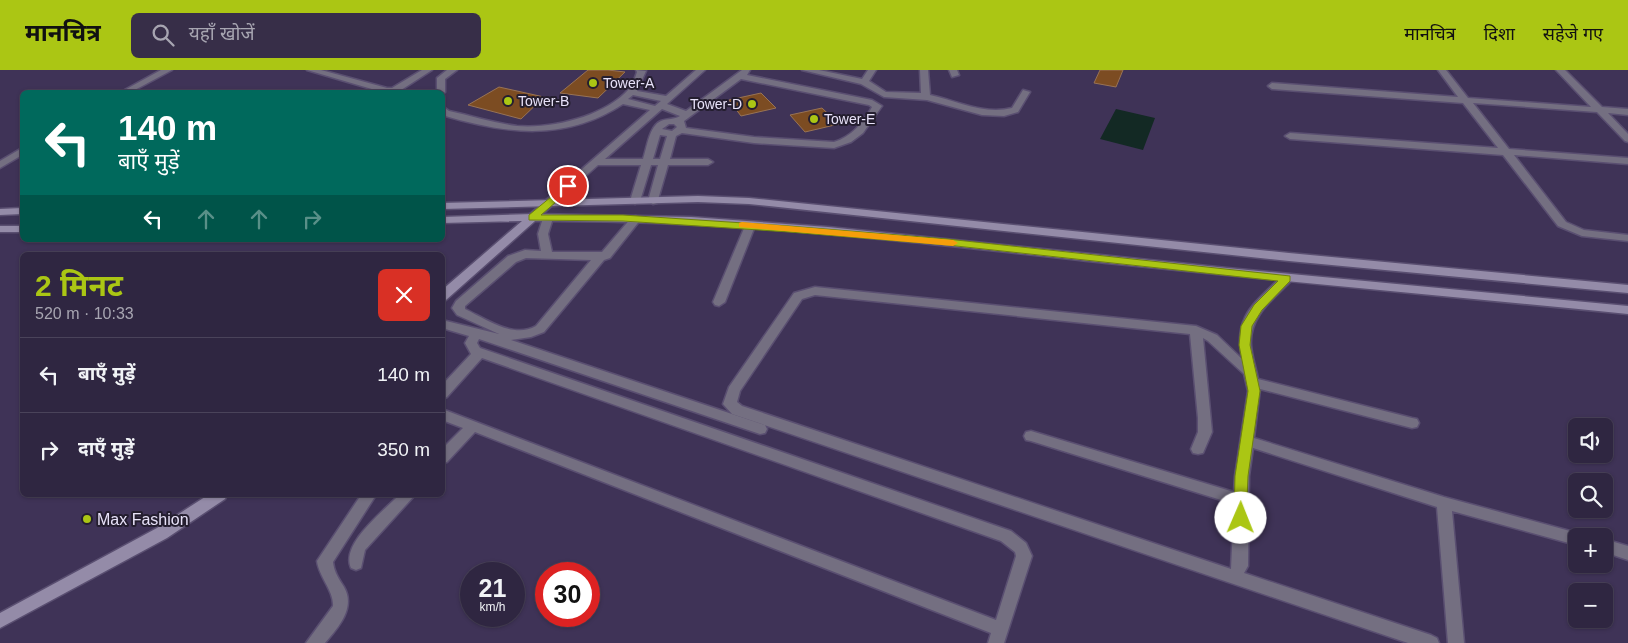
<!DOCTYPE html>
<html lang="hi">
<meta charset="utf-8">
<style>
:root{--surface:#2f2641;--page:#372e48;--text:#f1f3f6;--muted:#a7a5b1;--line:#4a435a;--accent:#abc614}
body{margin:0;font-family:Helvetica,"Noto Sans Devanagari",sans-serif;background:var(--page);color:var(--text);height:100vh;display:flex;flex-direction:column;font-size:19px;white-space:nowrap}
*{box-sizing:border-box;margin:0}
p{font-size:16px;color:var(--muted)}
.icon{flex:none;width:28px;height:28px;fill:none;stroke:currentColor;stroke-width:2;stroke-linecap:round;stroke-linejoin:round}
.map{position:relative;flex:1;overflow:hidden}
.sheet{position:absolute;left:20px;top:182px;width:425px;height:245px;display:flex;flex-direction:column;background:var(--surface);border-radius:8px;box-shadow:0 1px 4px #0004,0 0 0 1px var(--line)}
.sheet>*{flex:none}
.banner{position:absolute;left:20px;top:20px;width:425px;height:152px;border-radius:8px;box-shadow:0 1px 4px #0004,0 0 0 1px var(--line);background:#00695c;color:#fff;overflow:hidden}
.tools{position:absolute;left:1568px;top:348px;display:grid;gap:10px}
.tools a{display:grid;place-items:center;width:45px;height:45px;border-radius:8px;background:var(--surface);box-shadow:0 1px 4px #0004,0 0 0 1px var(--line);font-size:25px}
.speed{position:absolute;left:460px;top:492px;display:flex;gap:10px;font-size:25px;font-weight:700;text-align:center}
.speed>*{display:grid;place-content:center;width:65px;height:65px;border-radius:50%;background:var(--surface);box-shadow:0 1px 4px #0004,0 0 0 1px var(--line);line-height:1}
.speed small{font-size:12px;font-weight:400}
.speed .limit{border:8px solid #d22;background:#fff;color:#111}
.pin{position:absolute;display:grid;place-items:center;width:42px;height:42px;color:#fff;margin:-21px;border:2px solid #fff;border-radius:50%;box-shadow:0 1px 5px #0007}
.me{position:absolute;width:55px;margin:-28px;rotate:1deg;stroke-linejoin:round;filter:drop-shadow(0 0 4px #0008)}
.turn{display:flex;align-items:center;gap:18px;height:105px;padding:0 15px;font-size:22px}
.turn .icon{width:65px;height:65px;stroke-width:2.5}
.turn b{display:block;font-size:35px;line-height:42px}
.lanes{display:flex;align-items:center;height:48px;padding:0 15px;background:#0003;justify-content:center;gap:25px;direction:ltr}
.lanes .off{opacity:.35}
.round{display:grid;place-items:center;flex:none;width:52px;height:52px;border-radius:8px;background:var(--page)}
.overview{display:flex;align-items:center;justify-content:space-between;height:85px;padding:0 15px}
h1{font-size:30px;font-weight:700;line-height:38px;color:var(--accent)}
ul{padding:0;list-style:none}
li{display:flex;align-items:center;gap:15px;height:75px;padding:0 15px;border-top:1px solid var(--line)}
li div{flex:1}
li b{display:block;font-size:19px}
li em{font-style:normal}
header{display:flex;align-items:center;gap:30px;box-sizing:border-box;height:70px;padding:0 25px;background:var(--accent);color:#111}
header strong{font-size:24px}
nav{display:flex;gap:28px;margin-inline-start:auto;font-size:18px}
.search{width:350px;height:45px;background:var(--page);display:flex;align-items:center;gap:12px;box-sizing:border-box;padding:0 18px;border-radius:8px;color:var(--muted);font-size:19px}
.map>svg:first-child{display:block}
</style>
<header>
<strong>मानचित्र</strong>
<div class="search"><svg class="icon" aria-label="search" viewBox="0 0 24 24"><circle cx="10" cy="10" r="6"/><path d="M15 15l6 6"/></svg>यहाँ खोजें</div>
<nav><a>मानचित्र</a><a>दिशा</a><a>सहेजे गए</a></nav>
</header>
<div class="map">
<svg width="1628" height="573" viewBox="0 0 1628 573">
<rect width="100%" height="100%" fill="#3f3357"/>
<polygon fill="#132924" points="1116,39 1155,48 1143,80 1100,69"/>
<g fill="#7c4c22" stroke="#987355">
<polygon points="588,0 608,0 625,2 598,28 560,23"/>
<polygon points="1100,0 1123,0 1116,17 1094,13"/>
<polygon points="499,17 544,27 521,49 468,35"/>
<polygon points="761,23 776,38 741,46 729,30"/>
<polygon points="822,38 839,54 805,62 790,45"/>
</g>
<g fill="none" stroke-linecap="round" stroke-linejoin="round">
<g stroke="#5a4f71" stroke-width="3">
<g id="street">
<polygon points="161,0 172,0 131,22 121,22"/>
<polygon points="307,0 321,0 387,18 392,18 422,0 432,0 398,22 382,22"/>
<polygon points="447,0 457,0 445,9 445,22 442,24 442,22 437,22 437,8"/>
<path d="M636 0 646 1 637 21 666 26 696 0H705L667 34 686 41 742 0H750L747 5 872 30 882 36 863 63 851 72 834 78 754 73 682 63 676 66 670 89H708L713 92 708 95H668L657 133 653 134 648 131 658 95H651L640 131 635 134 630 131 641 95H598L537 149 533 150 528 147 529 145 650 40 623 34C565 72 506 64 442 45V36L449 41C472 46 494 53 517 56 553 59 605 46 629 19 633 14 635 8 637 2ZM741 9 869 35 872 37C864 52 851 67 834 72L754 67 686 58 684 51ZM633 25 661 31 655 36 628 29ZM662 39 680 46C674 50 668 48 661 51 649 56 647 78 643 89H605ZM674 54 677 57 672 61 662 59 669 54ZM660 65 667 66 660 89H653Z"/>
<path d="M802 0H819L862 9 868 0H876L869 11 886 22 921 23 920 0H928L930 25C957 31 984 45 1012 38L1023 20 1030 22 1018 42 1004 46 982 45 927 30 884 27 861 14Z"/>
<polygon points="949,0 957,0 959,5 952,7"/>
<polygon points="1438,0 1446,0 1468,28 1591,37 1556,0 1565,0 1602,37 1628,39 1628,45 1608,43 1628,64 1628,72 1625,71 1597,42 1473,33 1509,79 1628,88 1628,94 1514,85 1566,152 1584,160 1628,165 1628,171 1582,166 1558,156 1503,85 1290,69 1285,66 1290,63 1498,78 1463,33 1272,19 1268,16 1272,13 1458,27"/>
<polygon points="22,78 22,85 0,98 0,91"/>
<path d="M548 145 553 148 548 164 552 182H602L632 147 636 146 641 149 610 188 604 190 544 262 531 267 511 270 765 355 767 359 765 363 760 364 479 269 477 273 480 278 1011 461 1026 473 1032 486 1004 573H988L991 563 475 362 447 392 442 393V379L463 358 442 350V339L996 550 1016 486 1015 482 1001 471 482 288 447 327 442 329V315L471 284 465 273 469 266 442 258V250L499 264 457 245 452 238 456 231 508 186 525 180 541 181 538 164 543 148ZM526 188 591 190 536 256C513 269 486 249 465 239V236L516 192Z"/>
<polygon points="750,153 755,156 725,232 719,236 715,235 713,232 745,156"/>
<path d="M1286 205 1292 209 1290 212C1272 230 1249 247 1251 275 1252 287 1256 298 1258 309L1412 348 1417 349 1419 353 1417 357 1412 358 1260 319 1254 368 1444 427 1581 464 1582 466H1576V475L1452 441 1464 573H1448L1437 437 1253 378 1249 406 1248 496 1244 503 1431 565 1437 568 1439 573H1408L732 344 723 334 729 317 794 223 815 217 1196 256 1217 265 1242 289C1233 246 1254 234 1282 206ZM815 225 1190 264 1198 348V362L1191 379 1193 383 1198 384 1203 383 1212 362 1203 268 1208 271 1244 304 1248 321 1235 406 1234 422 1031 361 1026 362 1024 366 1026 370 1031 371 1234 434 1231 499 742 336 737 332 740 321 802 229Z"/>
<path d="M361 425H376L333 492C334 502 339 509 344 517 356 538 338 558 325 573H306L333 536C334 521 319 507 317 491Z"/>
<path d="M399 425H415L365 480 361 498 356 500 351 498C340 474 384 441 399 425Z"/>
<polygon points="1604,469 1628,476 1628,490 1604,482"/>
</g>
</g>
<g stroke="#5a4f71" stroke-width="3">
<g id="secondary">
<polygon points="698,126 749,128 1289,183 1628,215 1628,223 1289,191 749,134 698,132 442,139 442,133"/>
<polygon points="22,138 22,144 0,145 0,139"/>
<path d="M533 144 691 147 828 157 1227 198 1628 236V244C1458 227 1287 212 1117 194 924 173 730 149 535 151L446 230 442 231V220L522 151 442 153V147Z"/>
<rect x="0" y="156" width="22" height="6"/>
<polygon points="208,425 227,425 225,429 167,468 0,558 0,543 157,458"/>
</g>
</g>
<use href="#street" fill="#746f81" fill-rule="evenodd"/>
<use href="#secondary" fill="#948ba8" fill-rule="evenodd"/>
</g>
<polygon fill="#abc614" stroke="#6f810d" points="568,113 573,116 572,118 541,145 623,145 789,156 947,169 1290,206 1290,211 1262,240 1252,256 1250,275 1260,321 1248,406 1246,451 1236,451 1234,448 1235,406 1248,321 1239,275 1241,256 1254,235 1278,211 947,175 789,162 623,151 529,150 529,145"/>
<polygon fill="#f59e0b" points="742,152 953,170 958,173 953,176 739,157 739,153"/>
<g fill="#abc614" stroke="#241e2f" stroke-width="2">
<circle cx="593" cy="13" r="5"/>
<circle cx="508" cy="31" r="5"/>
<circle cx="752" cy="34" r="5"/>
<circle cx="814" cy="49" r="5"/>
<circle cx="87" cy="449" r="5"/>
</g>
<g text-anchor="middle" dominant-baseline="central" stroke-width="4" stroke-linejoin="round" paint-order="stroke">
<g font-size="14" fill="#e8e2f9" stroke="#241e2f" text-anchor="start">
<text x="603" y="13">Tower-A</text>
<text x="518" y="31">Tower-B</text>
<text x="742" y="34" text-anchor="end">Tower-D</text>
<text x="824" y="49">Tower-E</text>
</g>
<g font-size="16" fill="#e8e2f9" stroke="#241e2f" text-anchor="start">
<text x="97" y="449">Max Fashion</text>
</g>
</g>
</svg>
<div class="tools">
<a><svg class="icon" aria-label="sound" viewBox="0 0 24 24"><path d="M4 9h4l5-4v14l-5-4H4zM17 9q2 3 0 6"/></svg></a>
<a><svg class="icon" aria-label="search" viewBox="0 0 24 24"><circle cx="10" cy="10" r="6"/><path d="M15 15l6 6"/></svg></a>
<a>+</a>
<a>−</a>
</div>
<div class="speed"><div>21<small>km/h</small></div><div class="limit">30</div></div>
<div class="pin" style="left:568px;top:116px;background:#d93025"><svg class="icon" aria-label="arrive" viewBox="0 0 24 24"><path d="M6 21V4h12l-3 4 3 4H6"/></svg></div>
<svg class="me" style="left:1241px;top:448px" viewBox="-20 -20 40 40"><circle r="19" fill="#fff"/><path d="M0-13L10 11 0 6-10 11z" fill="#abc614"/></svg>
<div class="banner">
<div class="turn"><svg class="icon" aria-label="left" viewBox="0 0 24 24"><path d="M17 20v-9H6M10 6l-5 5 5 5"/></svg><div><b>140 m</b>बाएँ मुड़ें</div></div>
<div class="lanes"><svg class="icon" aria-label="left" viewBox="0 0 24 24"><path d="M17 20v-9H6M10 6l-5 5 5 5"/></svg><svg class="icon off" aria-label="ahead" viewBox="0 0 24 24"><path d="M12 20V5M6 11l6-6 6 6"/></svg><svg class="icon off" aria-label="ahead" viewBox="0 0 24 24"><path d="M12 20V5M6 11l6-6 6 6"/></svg><svg class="icon off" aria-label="right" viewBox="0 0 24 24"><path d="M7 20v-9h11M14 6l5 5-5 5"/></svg></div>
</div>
<section class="sheet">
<div class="overview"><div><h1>2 मिनट</h1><p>520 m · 10:33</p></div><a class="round" style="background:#d93025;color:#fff"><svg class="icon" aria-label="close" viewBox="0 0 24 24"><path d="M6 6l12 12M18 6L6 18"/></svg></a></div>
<ul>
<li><svg class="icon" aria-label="left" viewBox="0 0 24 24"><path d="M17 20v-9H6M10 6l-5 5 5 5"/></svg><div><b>बाएँ मुड़ें</b></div><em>140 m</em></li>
<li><svg class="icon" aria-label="right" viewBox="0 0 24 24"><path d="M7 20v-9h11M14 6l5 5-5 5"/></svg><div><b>दाएँ मुड़ें</b></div><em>350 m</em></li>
</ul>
</section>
</div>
